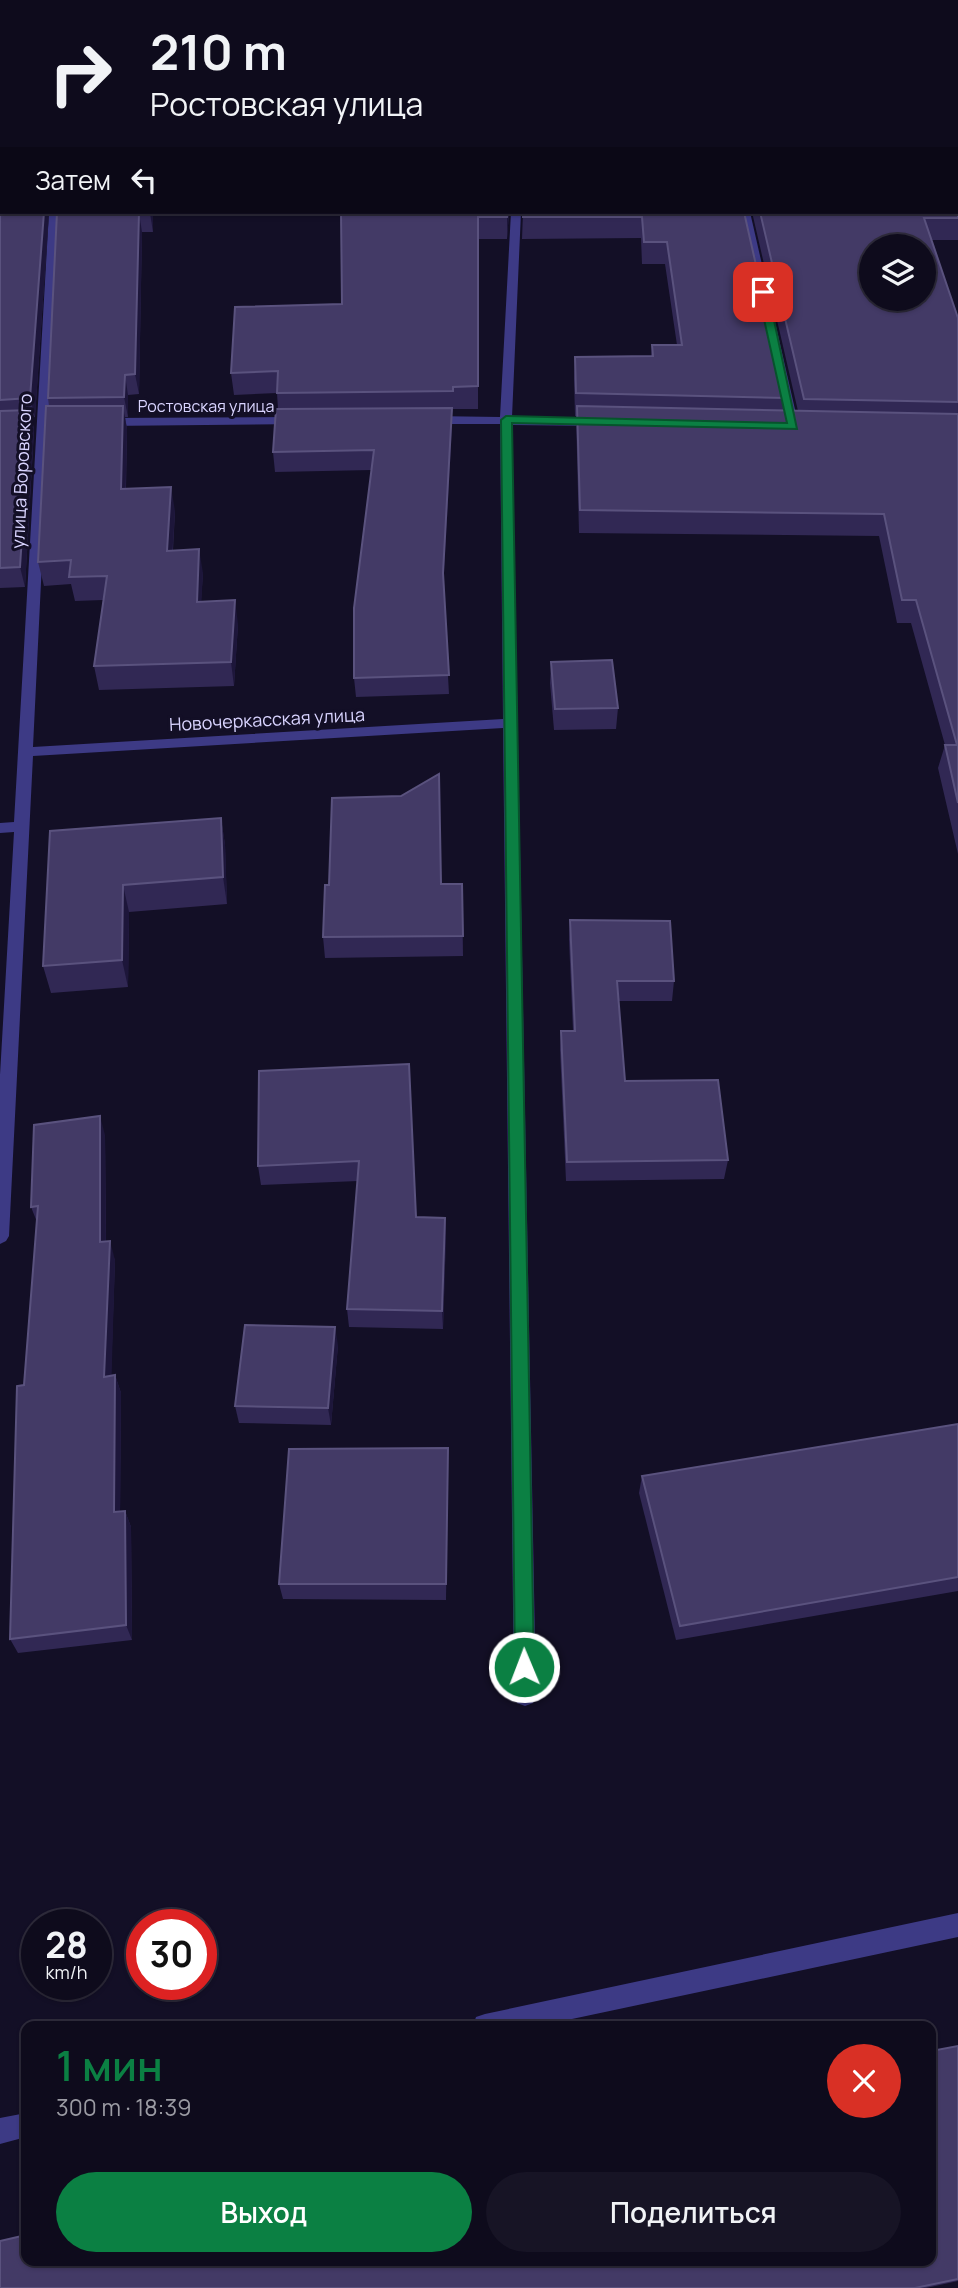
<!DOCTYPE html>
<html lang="ru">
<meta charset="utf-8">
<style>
:root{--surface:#0e0b1c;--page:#171425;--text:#f1f3f6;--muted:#9b9ba3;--line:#2e2b3b;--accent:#0b8043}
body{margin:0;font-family:Manrope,sans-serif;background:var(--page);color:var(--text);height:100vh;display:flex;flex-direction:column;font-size:26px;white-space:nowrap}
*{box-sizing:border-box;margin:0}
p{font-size:23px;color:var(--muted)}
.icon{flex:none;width:38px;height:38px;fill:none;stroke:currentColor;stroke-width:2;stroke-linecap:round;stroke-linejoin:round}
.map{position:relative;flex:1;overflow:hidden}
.panel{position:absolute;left:21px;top:2021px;width:915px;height:245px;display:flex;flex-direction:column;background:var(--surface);border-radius:14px;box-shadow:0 2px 5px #0004,0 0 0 2px var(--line)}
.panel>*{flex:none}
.top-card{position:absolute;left:0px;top:0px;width:959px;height:214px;box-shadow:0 2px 5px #0004,0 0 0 2px var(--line);background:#0e0b1c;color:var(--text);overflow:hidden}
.buttons{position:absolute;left:859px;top:234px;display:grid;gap:14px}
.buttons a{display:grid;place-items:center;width:77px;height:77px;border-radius:50%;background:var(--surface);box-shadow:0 2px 5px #0004,0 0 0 2px var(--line);font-size:35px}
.speed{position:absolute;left:21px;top:1909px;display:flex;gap:14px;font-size:35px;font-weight:700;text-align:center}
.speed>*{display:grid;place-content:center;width:91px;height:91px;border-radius:50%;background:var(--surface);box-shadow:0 2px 5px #0004,0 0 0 2px var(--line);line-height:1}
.speed small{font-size:18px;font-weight:400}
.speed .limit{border:10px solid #d22;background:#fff;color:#111}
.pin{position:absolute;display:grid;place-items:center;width:60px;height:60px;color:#fff;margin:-30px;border-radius:14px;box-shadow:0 4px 10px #0006}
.me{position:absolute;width:77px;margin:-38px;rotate:359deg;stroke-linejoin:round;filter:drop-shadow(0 0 5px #0008)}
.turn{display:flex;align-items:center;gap:24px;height:147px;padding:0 35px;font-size:32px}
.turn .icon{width:91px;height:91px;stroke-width:2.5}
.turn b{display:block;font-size:49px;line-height:60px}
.then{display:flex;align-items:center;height:66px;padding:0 35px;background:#0003;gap:14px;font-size:26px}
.round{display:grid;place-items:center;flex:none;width:74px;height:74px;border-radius:37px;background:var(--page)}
.head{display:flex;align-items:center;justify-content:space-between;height:119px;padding:0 35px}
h1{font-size:42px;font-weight:600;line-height:52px;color:var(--accent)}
.action{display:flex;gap:14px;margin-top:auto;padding:14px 35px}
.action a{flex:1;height:80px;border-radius:42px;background:var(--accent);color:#fff;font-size:28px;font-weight:600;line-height:80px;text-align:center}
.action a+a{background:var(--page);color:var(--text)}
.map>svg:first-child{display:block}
</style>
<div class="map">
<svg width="958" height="2288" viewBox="0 0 958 2288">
<rect width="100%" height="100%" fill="#130f26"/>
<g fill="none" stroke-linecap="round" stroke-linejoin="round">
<g fill="#3d3a85" fill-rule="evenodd">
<polygon points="49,212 59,212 33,747 503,719 500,424 430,424 424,420 430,416 500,417 511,212 521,212 512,417 598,418 604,422 598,426 512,425 536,1695 533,1703 525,1706 517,1703 514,1695 503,728 33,756 9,1236 6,1241 0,1244 0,1075 14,832 0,833 0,823 14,822"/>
<polygon points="740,212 750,212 799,427 797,430 787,427"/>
<polygon points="297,417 303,421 301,424 105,426 99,422 105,418"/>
<polygon points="958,1913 958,1937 539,2026 473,2026 476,2017 485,2014"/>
<polygon points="26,2113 26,2137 0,2144 0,2118"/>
</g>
<g fill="#c25bff" fill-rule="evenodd">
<polygon points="177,0 198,0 199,2 178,2"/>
<rect x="957" y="4" width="1" height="6"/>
</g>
</g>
<g fill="#312854">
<polygon points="0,0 95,2 2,212 49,212 35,417 32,418 34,430 25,587 0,588"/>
<polygon points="958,7 958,240 931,240 958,318 958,854 938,768 945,745 911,623 897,623 879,536 579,533 576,416 575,416 574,379 575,357 651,356 652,345 677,345 665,264 642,264 641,238 522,239 523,212 744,212 786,398 784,410 798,411 752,212 957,212"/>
<polygon points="57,212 153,212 153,232 142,232 139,394 128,395 128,417 125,417 127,429 126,489 175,511 173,550 203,573 201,601 238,624 234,686 99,690 94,666 103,600 75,601 71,584 44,586 38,562 49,406 48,398"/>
<polygon points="341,212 509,212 507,239 478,239 478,409 453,409 452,414 443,586 449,694 356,697 354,678 372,470 275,472 273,452 278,409 277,393 234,395 231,373 342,304"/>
<polygon points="551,662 618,708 616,729 554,730 550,683"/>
<polygon points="221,818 225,845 227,904 129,912 128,987 51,993 43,966 50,831"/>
<polygon points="441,884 462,884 463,956 325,958 323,937"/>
<polygon points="570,920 674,981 672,1001 618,1001 625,1081 728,1160 724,1179 566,1181 560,1050 561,1031 573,1031 569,940"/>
<polygon points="409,1064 416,1217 445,1218 446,1236 443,1329 349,1327 347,1309 358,1181 261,1185 258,1166"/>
<polygon points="105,1135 106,1242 115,1260 111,1376 115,1375 121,1393 120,1512 125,1511 131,1527 132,1640 18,1653 10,1639 37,1222 31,1207"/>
<polygon points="338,1345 331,1425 239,1423 235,1406"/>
<polygon points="958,1424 958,1591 676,1640 639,1493 642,1476"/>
<polygon points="448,1448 446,1600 283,1599 279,1584"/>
<polygon points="958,2046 958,2281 926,2288 0,2288"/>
</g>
<g fill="#1d163a">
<polygon points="44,212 49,212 35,417 30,398"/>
<polygon points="150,212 153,212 153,232 150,213"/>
<polygon points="508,212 509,212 507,239 507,217"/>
<polygon points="139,213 142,232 139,394 135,374"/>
<polygon points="125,375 128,395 128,417 124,397"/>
<polygon points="123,406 127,429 125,513 121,489"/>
<polygon points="452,408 452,427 443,593 443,573"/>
<polygon points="30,410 34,430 25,587 20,567"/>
<polygon points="171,487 175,511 171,574 167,551"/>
<polygon points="199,549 203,573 200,626 197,602"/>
<polygon points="235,600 238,624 234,686 231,662"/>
<polygon points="221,818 225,845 227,904 223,877"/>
<polygon points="123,885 129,912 128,987 122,960"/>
<polygon points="100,1116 105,1135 106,1260 100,1242"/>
<polygon points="445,1218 446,1236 443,1329 442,1311"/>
<polygon points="110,1241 115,1260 111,1394 104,1377"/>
<polygon points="335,1327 338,1345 331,1425 328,1408"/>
<polygon points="115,1375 121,1393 120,1528 114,1512"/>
<polygon points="448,1448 448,1465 446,1600 446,1584"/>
<polygon points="125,1511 131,1527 132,1640 126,1625"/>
</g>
<g fill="#433a66" stroke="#5a527e" stroke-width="2" fill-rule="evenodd">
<polygon points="0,0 77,0 95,2 96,0 119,0 149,2 2,2 2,212 44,212 30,398 0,400"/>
<path d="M957 7 958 218H924L958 318V402L804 399 760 212H957ZM872 247H924V299H872Z"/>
<polygon points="57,212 150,212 150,213 139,213 135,374 125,375 124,397 48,398"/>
<polygon points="341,212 508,212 507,217 478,217 478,386 453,387 453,391 277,393 278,371 231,373 235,307 342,304"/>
<polygon points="523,212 744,212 786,398 576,393 575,357 653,356 652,345 682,345 667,242 644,242 642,217 523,217"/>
<polygon points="46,406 123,406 121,489 171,487 167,551 199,549 197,602 235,600 231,662 94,666 107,576 69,577 71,560 38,562"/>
<polygon points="577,406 958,414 958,803 945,745 957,745 916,600 902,600 884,514 580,510"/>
<polygon points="452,408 443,573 449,675 354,678 354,608 374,450 273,452 276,409"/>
<polygon points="30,410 20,567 0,568 0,411"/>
<polygon points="612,660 618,708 555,709 551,662"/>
<polygon points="439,774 441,884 462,884 463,936 323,937 325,885 329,885 332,798 401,796"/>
<polygon points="221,818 223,877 123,885 122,960 43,966 50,831"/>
<polygon points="570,920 670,921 674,981 617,981 625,1081 718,1080 728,1160 567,1162 561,1031 575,1031"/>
<polygon points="409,1064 416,1217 445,1218 442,1311 347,1309 359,1161 258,1166 259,1071"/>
<polygon points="100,1116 100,1242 110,1241 104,1377 115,1375 114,1512 125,1511 126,1625 10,1639 17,1386 24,1385 38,1206 31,1207 34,1125"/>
<polygon points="245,1325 335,1327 328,1408 235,1406"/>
<polygon points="958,1424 958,1577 680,1626 642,1476"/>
<polygon points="448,1448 446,1584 279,1584 289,1449"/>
<polygon points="958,2046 958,2279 915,2288 0,2288 0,2241 26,2235 26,2261 931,2261 931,2051"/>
</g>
<polygon fill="#0b8043" stroke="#07532c" stroke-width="2" points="763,289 768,292 797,429 512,423 534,1667 531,1674 524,1676 517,1674 515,1667 501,420 506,416 787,423 758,292"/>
<g text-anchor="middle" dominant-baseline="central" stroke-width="6" stroke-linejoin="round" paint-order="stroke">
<g font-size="16" fill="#d9d4ff" stroke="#130f26">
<text x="206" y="406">Ростовская улица</text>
</g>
<g font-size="18" fill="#d9d4ff" stroke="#130f26">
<text transform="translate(21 471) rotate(-87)">улица Воровского</text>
<text transform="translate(267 719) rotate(-3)">Новочеркасская улица</text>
</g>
</g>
</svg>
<div class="buttons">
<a><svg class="icon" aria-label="layers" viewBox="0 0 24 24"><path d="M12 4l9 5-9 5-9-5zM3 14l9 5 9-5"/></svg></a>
</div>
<div class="speed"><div>28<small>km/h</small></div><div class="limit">30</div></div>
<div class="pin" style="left:763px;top:292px;background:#d93025"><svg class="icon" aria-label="arrive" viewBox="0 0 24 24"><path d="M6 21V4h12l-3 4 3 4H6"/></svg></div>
<svg class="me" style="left:524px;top:1667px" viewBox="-20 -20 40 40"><circle r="17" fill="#0b8043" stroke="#fff" stroke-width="3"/><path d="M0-11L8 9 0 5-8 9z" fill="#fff"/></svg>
<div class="top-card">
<div class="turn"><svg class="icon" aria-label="right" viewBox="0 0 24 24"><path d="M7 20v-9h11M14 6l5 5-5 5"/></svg><div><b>210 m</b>Ростовская улица</div></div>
<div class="then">Затем<svg class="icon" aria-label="left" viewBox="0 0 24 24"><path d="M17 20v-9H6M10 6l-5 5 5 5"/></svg></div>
</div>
<section class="panel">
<div class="head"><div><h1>1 мин</h1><p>300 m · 18:39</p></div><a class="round" style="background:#d93025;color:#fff"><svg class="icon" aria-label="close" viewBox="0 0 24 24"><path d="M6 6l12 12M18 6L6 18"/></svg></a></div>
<div class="action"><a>Выход</a><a>Поделиться</a></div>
</section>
</div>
